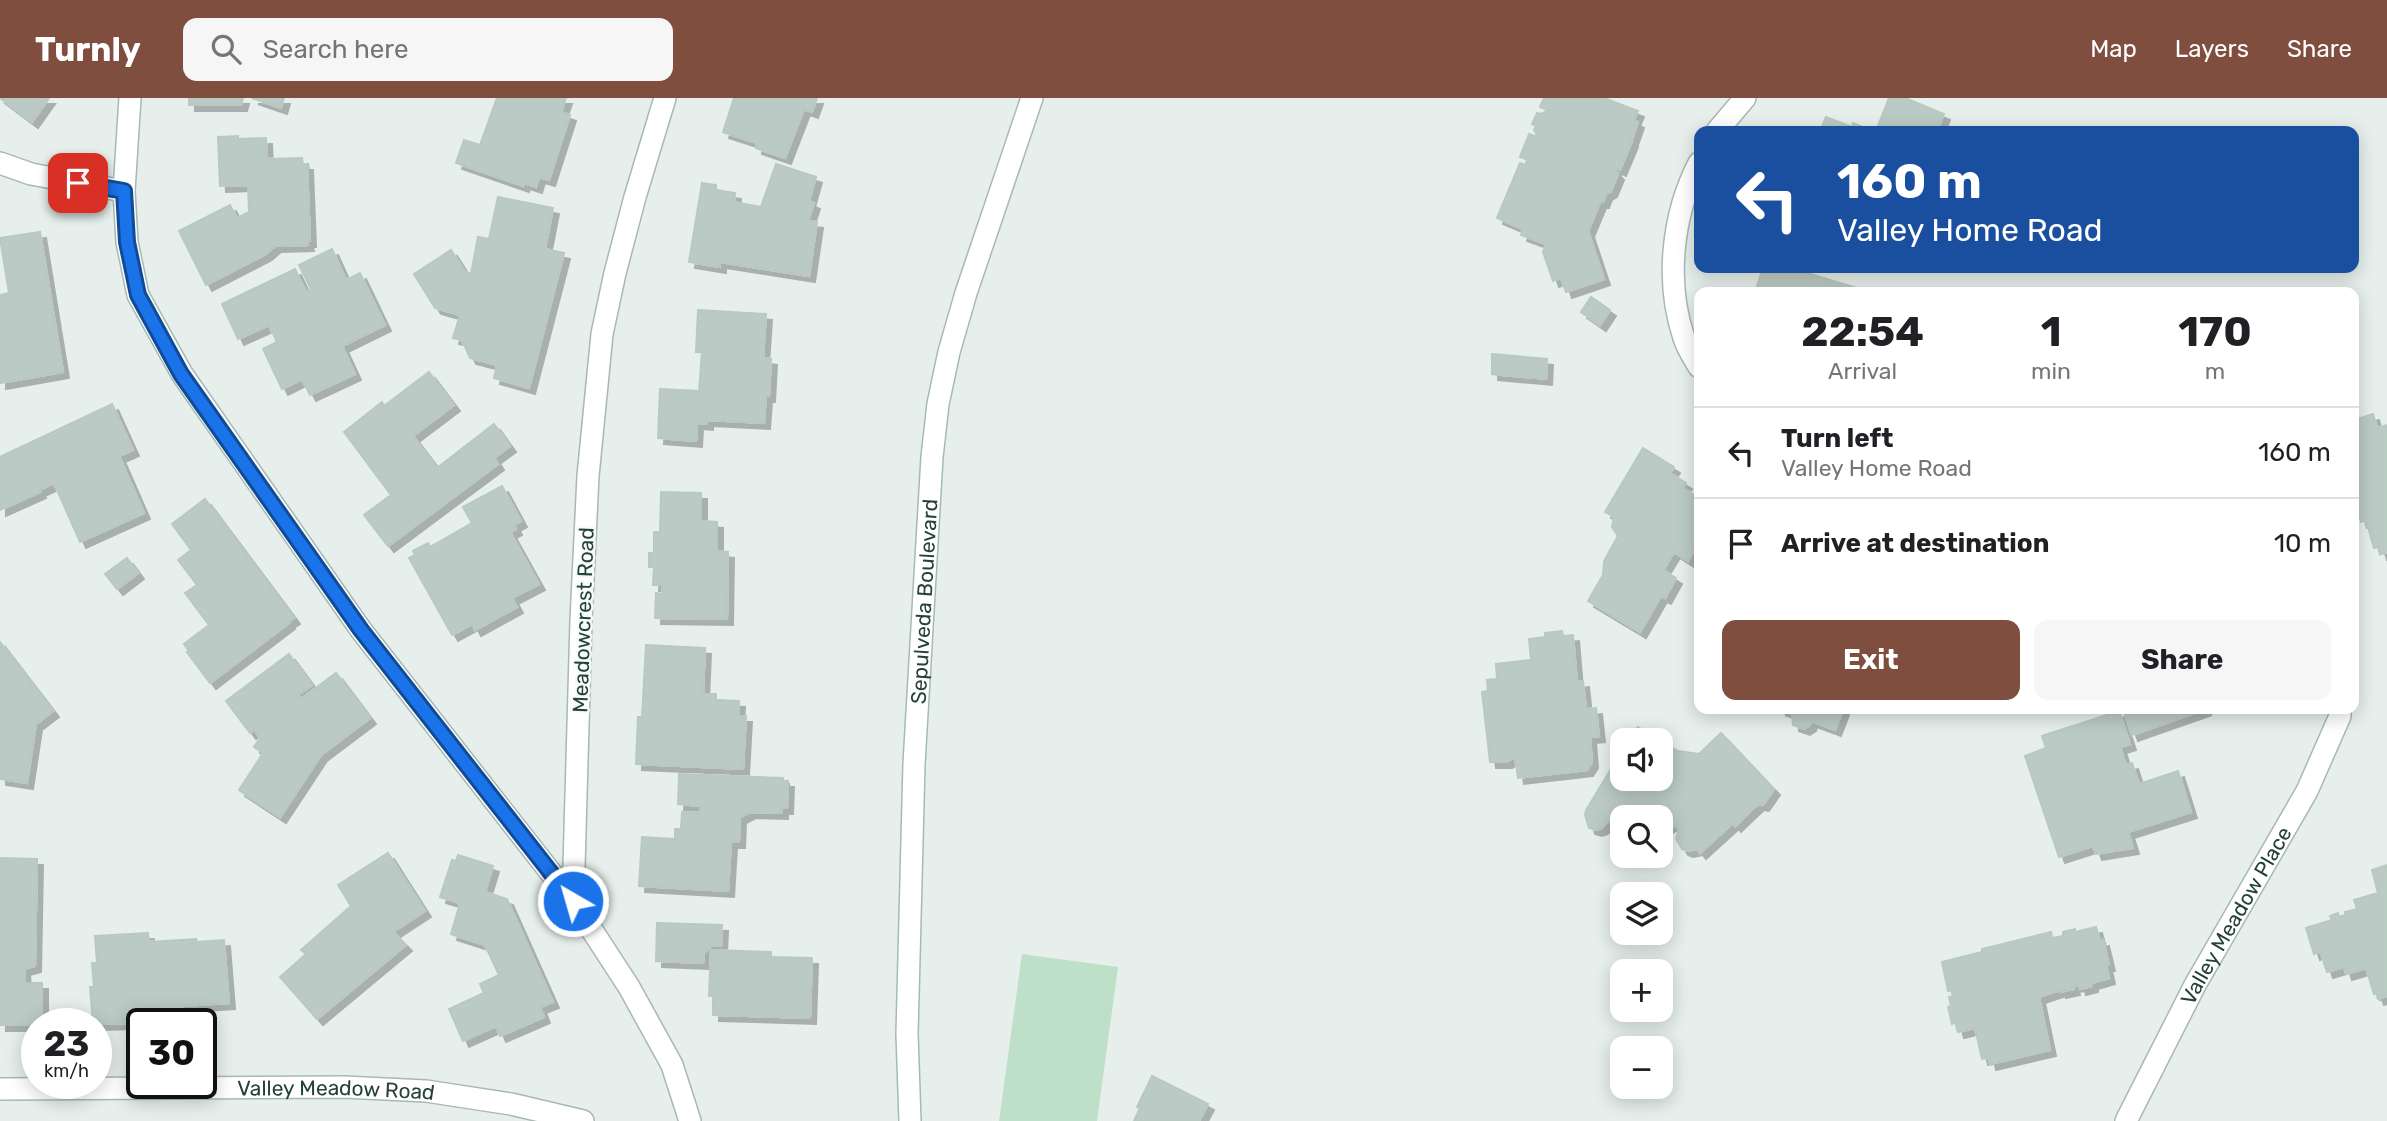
<!DOCTYPE html>
<meta charset="utf-8">
<style>
:root{--surface:#fff;--page:#f6f6f6;--text:#202124;--muted:#757577;--line:#e0e0e0;--accent:#7f4e3f}
body{margin:0;font-family:Rubik,sans-serif;background:var(--page);color:var(--text);height:100vh;display:flex;flex-direction:column;font-size:26px;white-space:nowrap}
*{box-sizing:border-box;margin:0}
p{font-size:23px;color:var(--muted)}
.icon{flex:none;width:38px;height:38px;fill:none;stroke:currentColor;stroke-width:2;stroke-linecap:round;stroke-linejoin:round}
.map{position:relative;flex:1;overflow:hidden}
.drawer{position:absolute;left:1694px;top:189px;width:665px;height:427px;display:flex;flex-direction:column;background:var(--surface);border-radius:14px;box-shadow:0 4px 18px #0003}
.drawer>*{flex:none}
.guide{position:absolute;left:1694px;top:28px;width:665px;height:147px;border-radius:14px;box-shadow:0 4px 18px #0003;background:#1a4fa0;color:#fff;overflow:hidden}
.fabs{position:absolute;left:1610px;top:630px;display:grid;gap:14px}
.fabs a{display:grid;place-items:center;width:63px;height:63px;border-radius:14px;background:var(--surface);box-shadow:0 4px 18px #0003;font-size:35px}
.speed{position:absolute;left:21px;top:910px;display:flex;gap:14px;font-size:35px;font-weight:700;text-align:center}
.speed>*{display:grid;place-content:center;width:91px;height:91px;border-radius:50%;background:var(--surface);box-shadow:0 4px 18px #0003;line-height:1}
.speed small{font-size:18px;font-weight:400}
.speed .limit{border:4px solid #111;border-radius:10px;background:#fff;color:#111}
.pin{position:absolute;display:grid;place-items:center;width:60px;height:60px;color:#fff;margin:-30px;border-radius:14px;box-shadow:0 4px 10px #0006}
.me{position:absolute;width:77px;margin:-38px;rotate:322deg;stroke-linejoin:round;filter:drop-shadow(0 0 5px #0008)}
.turn{display:flex;align-items:center;gap:24px;height:147px;padding:0 28px;font-size:32px}
.turn .icon{width:91px;height:91px;stroke-width:2.5}
.turn b{display:block;font-size:49px;line-height:60px}
.eta{display:flex;justify-content:space-evenly;align-items:center;height:119px;text-align:center}
.eta b{font-size:42px;font-weight:700;line-height:49px}
.cta{display:flex;gap:14px;margin-top:auto;padding:14px 28px}
.cta a{flex:1;height:80px;border-radius:14px;background:var(--accent);color:#fff;font-size:28px;font-weight:700;line-height:80px;text-align:center}
.cta a+a{background:var(--page);color:var(--text)}
ul{padding:0;list-style:none}
li{display:flex;align-items:center;gap:21px;height:91px;padding:0 28px;border-top:2px solid var(--line)}
li div{flex:1}
li b{display:block;font-size:26px}
li em{font-style:normal}
header{display:flex;align-items:center;gap:42px;box-sizing:border-box;height:98px;padding:0 35px;background:var(--accent);color:#fff}
header strong{font-size:33px}
nav{display:flex;gap:38px;margin-inline-start:auto;font-size:24px}
.search{width:490px;height:63px;background:var(--page);display:flex;align-items:center;gap:18px;box-sizing:border-box;padding:0 24px;border-radius:14px;color:var(--muted);font-size:26px}
.map>svg:first-child{display:block}
</style>
<header>
<strong>Turnly</strong>
<div class="search"><svg class="icon" aria-label="search" viewBox="0 0 24 24"><circle cx="10" cy="10" r="6"/><path d="M15 15l6 6"/></svg>Search here</div>
<nav><a>Map</a><a>Layers</a><a>Share</a></nav>
</header>
<div class="map">
<svg width="2387" height="1023" viewBox="0 0 2387 1023">
<defs>
<filter id="shadow"><feDropShadow dx="6" dy="6" stdDeviation="0" flood-color="#0004"/></filter>
</defs>
<rect width="100%" height="100%" fill="#e6efeb"/>
<polygon fill="#bfe0c8" points="1022,856 1118,869 1097,1023 999,1023"/>
<g fill="#bbcac4" stroke="#b8c9c2" stroke-width="2" filter="url(#shadow)">
<polygon points="0,0 49,0 32,24"/>
<polygon points="189,0 243,0 241,7 189,7"/>
<polygon points="252,0 284,0 281,10"/>
<polygon points="497,0 566,0 561,14 570,17 549,82 539,79 536,89 524,85 523,88 456,65 464,42 480,47"/>
<polygon points="734,0 817,0 812,14 804,11 785,60 756,50 757,45 723,34"/>
<polygon points="1544,0 1604,0 1638,13 1634,22 1638,24 1632,41 1628,39 1627,41 1632,43 1620,72 1616,70 1614,72 1618,76 1611,93 1606,96 1603,104 1600,104 1588,133 1604,181 1566,194 1561,180 1553,183 1543,154 1546,146 1521,137 1523,131 1497,120 1520,65 1526,67 1528,62 1520,59 1529,36 1538,39 1534,32 1536,28 1532,26 1537,15 1541,16 1548,12 1540,9"/>
<polygon points="1889,0 1905,0 1944,16 1937,33 1876,33"/>
<polygon points="1826,19 1852,29 1853,25 1873,33 1820,33"/>
<polygon points="238,38 238,41 266,40 267,61 302,60 303,66 307,66 310,143 307,143 308,147 275,148 266,156 206,187 179,133 230,107 237,120 249,114 248,87 220,88 218,39"/>
<polygon points="776,66 816,79 809,103 814,105 808,123 817,124 809,178 720,164 720,169 689,164 702,85 716,87 716,92 735,95 734,104 761,109"/>
<polygon points="498,99 553,110 545,151 564,155 529,290 494,280 497,267 470,260 462,242 453,240 460,217 435,210 414,176 451,152 465,174 471,176 478,139 489,141"/>
<polygon points="40,134 63,274 0,285 0,197 9,195 0,140"/>
<polygon points="332,151 346,182 360,175 385,227 342,248 355,276 310,297 302,281 282,291 263,251 277,244 269,227 238,241 222,206 295,171 306,194 311,191 299,167"/>
<polygon points="1763,170 1791,170 1857,190 1855,194 1755,194"/>
<polygon points="1591,199 1610,212 1600,227 1581,214"/>
<polygon points="698,212 766,216 763,260 771,261 769,298 766,298 764,325 707,322 707,326 697,325 696,343 658,340 660,291 699,293 702,254 696,254"/>
<polygon points="1492,256 1547,261 1546,281 1492,276"/>
<polygon points="429,274 454,307 413,338 437,370 494,326 510,348 494,360 498,366 388,448 364,417 391,397 344,334 382,304 384,308"/>
<polygon points="112,306 133,352 119,358 144,415 80,444 54,385 39,392 40,394 0,412 0,359"/>
<polygon points="2373,316 2377,330 2387,327 2387,454 2381,456 2379,449 2374,450 2366,422 2361,424 2354,401 2354,322"/>
<polygon points="1643,350 1674,369 1670,375 1686,385 1683,390 1699,400 1699,443 1688,463 1674,454 1663,472 1676,480 1665,500 1661,498 1640,534 1588,503 1603,477 1604,463 1618,438 1612,429 1614,419 1605,414"/>
<polygon points="502,388 521,423 514,427 516,431 510,434 539,486 512,500 517,509 475,532 472,526 452,537 409,460 415,457 413,453 428,445 430,449 472,425 463,409"/>
<polygon points="661,394 701,395 701,423 717,424 717,453 728,454 727,521 655,520 656,495 662,496 663,487 653,487 654,469 649,469 649,455 654,455 654,434 660,434"/>
<polygon points="205,401 294,520 288,524 289,525 210,585 187,554 189,553 184,546 209,527 185,495 197,487 178,462 191,452 172,426"/>
<polygon points="127,460 138,475 117,491 105,476"/>
<polygon points="1562,533 1563,538 1573,537 1577,584 1583,583 1586,611 1596,610 1599,638 1590,639 1592,664 1587,672 1518,680 1515,659 1506,664 1490,664 1482,594 1488,593 1487,582 1497,581 1496,566 1531,562 1529,541 1545,539 1545,535"/>
<polygon points="0,544 53,613 36,626 27,685 0,681"/>
<polygon points="646,547 705,550 703,596 716,596 716,602 739,603 738,618 746,618 743,671 636,666 638,619 642,619"/>
<polygon points="289,556 312,587 298,597 301,601 336,575 370,620 321,657 280,719 239,692 263,655 254,649 260,640 254,631 250,635 226,603"/>
<polygon points="1779,611 1843,611 1835,632 1811,623 1810,627 1804,631 1793,627 1792,616"/>
<polygon points="2123,611 2206,611 2132,637"/>
<polygon points="2119,613 2130,646 2120,649 2126,667 2132,665 2139,686 2178,673 2191,714 2128,734 2133,750 2096,756 2093,748 2059,759 2025,658 2046,650 2042,638"/>
<polygon points="1638,629 1660,642 1629,642"/>
<polygon points="1721,635 1774,691 1763,707 1758,706 1735,728 1733,725 1700,755 1697,751 1687,753 1682,751 1676,741 1679,732 1677,729 1670,727 1661,733 1661,719 1622,719 1622,723 1610,721 1602,730 1596,732 1589,730 1585,717 1586,712 1622,653 1622,681 1661,681 1661,643 1678,653 1699,656"/>
<polygon points="679,676 783,680 783,683 788,683 787,710 782,710 782,715 750,714 740,719 739,744 731,744 728,793 639,788 642,739 675,741 675,731 681,731 682,714 700,715 701,708 678,706"/>
<polygon points="388,755 425,813 393,834 406,847 317,921 280,879 306,856 301,852 351,808 338,787"/>
<polygon points="458,757 493,768 485,794 507,801 553,904 540,909 544,919 500,938 496,928 463,943 449,911 484,895 480,886 499,877 485,847 451,836 460,805 440,799 452,762 456,763"/>
<polygon points="0,760 37,761 35,868 24,871 25,885 42,885 42,917 55,917 55,926 37,926 37,947 34,947 34,927 0,927"/>
<polygon points="2387,767 2387,898 2378,901 2376,895 2374,896 2366,870 2346,876 2344,869 2327,874 2320,853 2314,856 2306,830 2332,822 2330,818 2338,815 2339,819 2345,817 2345,814 2357,811 2354,802 2378,795 2372,772"/>
<polygon points="657,825 722,827 721,848 711,848 704,855 703,865 656,863"/>
<polygon points="2096,829 2100,843 2103,842 2109,867 2106,867 2109,880 2092,885 2092,888 2080,891 2079,887 2073,888 2074,891 2060,894 2060,892 2039,899 2050,952 1990,966 1989,960 1982,961 1975,930 1958,934 1955,924 1952,926 1948,909 1951,908 1949,899 1953,898 1951,892 1948,893 1942,864 1982,854 1982,851 2051,834 2052,840 2063,838 2063,834 2075,831 2075,834"/>
<polygon points="148,835 149,844 196,841 197,844 224,842 229,905 182,908 183,918 158,919 157,909 134,911 135,925 93,926 90,889 94,889 92,865 97,865 95,838"/>
<polygon points="711,852 771,854 771,859 812,860 810,920 713,917 713,898 709,898"/>
<polygon points="1152,978 1208,1006 1199,1023 1134,1023 1140,1010 1137,1009"/>
</g>
<g fill="none" stroke-linecap="round" stroke-linejoin="round">
<g stroke="#a8b8b2" stroke-width="24">
<g id="street">
<polyline points="130,0 124,93 127,144 138,197 182,276 361,532 573,803"/>
<polyline points="665,0 635,99 615,175 602,236 588,378 581,522 573,803 629,889 672,967 690,1023"/>
<polyline points="1717,33 1745,0"/>
<polyline points="0,65 31,76 124,93"/>
<path d="M1699 65C1672 117 1665 184 1684 240 1687 250 1694 260 1699 269"/>
<path id="s1" d="M0 991 344 989 426 993 511 1006 583 1023"/>
<path id="s2" d="M2126 1023 2195 887 2307 693 2340 618V611"/>
</g>
</g>
<g stroke="#a4bbb3" stroke-width="24">
<g id="secondary">
<path id="s3" d="M910 1023 907 936 914 666 932 359 938 306 949 254 966 195 1032 0"/>
</g>
</g>
<use href="#street" stroke="#fff" stroke-width="21"/>
<use href="#secondary" stroke="#fff" stroke-width="21"/>
</g>
<g fill="none" stroke-linecap="round" stroke-linejoin="round">
<g stroke="#114b97" stroke-width="18">
<polyline id="route" points="78,85 124,93 127,144 138,197 181,276 361,532 573,803"/>
</g>
<use href="#route" stroke="#1a73e8" stroke-width="12"/>
</g>
<g text-anchor="middle" dominant-baseline="central" stroke-width="5" stroke-linejoin="round" paint-order="stroke">
<g font-size="21" fill="#24423a" stroke="#f7fbf9">
<text stroke="none"><textPath href="#s3" startOffset="520">Sepulveda Boulevard</textPath></text>
<text transform="translate(583 522) rotate(-88)">Meadowcrest Road</text>
<text stroke="none"><textPath href="#s2" startOffset="233">Valley Meadow Place</textPath></text>
<text stroke="none"><textPath href="#s1" startOffset="336">Valley Meadow Road</textPath></text>
</g>
</g>
</svg>
<div class="fabs">
<a><svg class="icon" aria-label="sound" viewBox="0 0 24 24"><path d="M4 9h4l5-4v14l-5-4H4zM17 9q2 3 0 6"/></svg></a>
<a><svg class="icon" aria-label="search" viewBox="0 0 24 24"><circle cx="10" cy="10" r="6"/><path d="M15 15l6 6"/></svg></a>
<a><svg class="icon" aria-label="layers" viewBox="0 0 24 24"><path d="M12 4l9 5-9 5-9-5zM3 14l9 5 9-5"/></svg></a>
<a>+</a>
<a>−</a>
</div>
<div class="speed"><div>23<small>km/h</small></div><div class="limit">30</div></div>
<div class="pin" style="left:78px;top:85px;background:#d93025"><svg class="icon" aria-label="arrive" viewBox="0 0 24 24"><path d="M6 21V4h12l-3 4 3 4H6"/></svg></div>
<svg class="me" style="left:573px;top:803px" viewBox="-20 -20 40 40"><circle r="17" fill="#1a73e8" stroke="#fff" stroke-width="3"/><path d="M0-11L8 9 0 5-8 9z" fill="#fff"/></svg>
<div class="guide">
<div class="turn"><svg class="icon" aria-label="left" viewBox="0 0 24 24"><path d="M17 20v-9H6M10 6l-5 5 5 5"/></svg><div><b>160 m</b>Valley Home Road</div></div>
</div>
<section class="drawer">
<div class="eta">
<div><b>22:54</b><p>Arrival</p></div>
<div><b>1</b><p>min</p></div>
<div><b>170</b><p>m</p></div>
</div>
<ul>
<li><svg class="icon" aria-label="left" viewBox="0 0 24 24"><path d="M17 20v-9H6M10 6l-5 5 5 5"/></svg><div><b>Turn left</b><p>Valley Home Road</p></div><em>160 m</em></li>
<li><svg class="icon" aria-label="arrive" viewBox="0 0 24 24"><path d="M6 21V4h12l-3 4 3 4H6"/></svg><div><b>Arrive at destination</b></div><em>10 m</em></li>
</ul>
<div class="cta"><a>Exit</a><a>Share</a></div>
</section>
</div>
